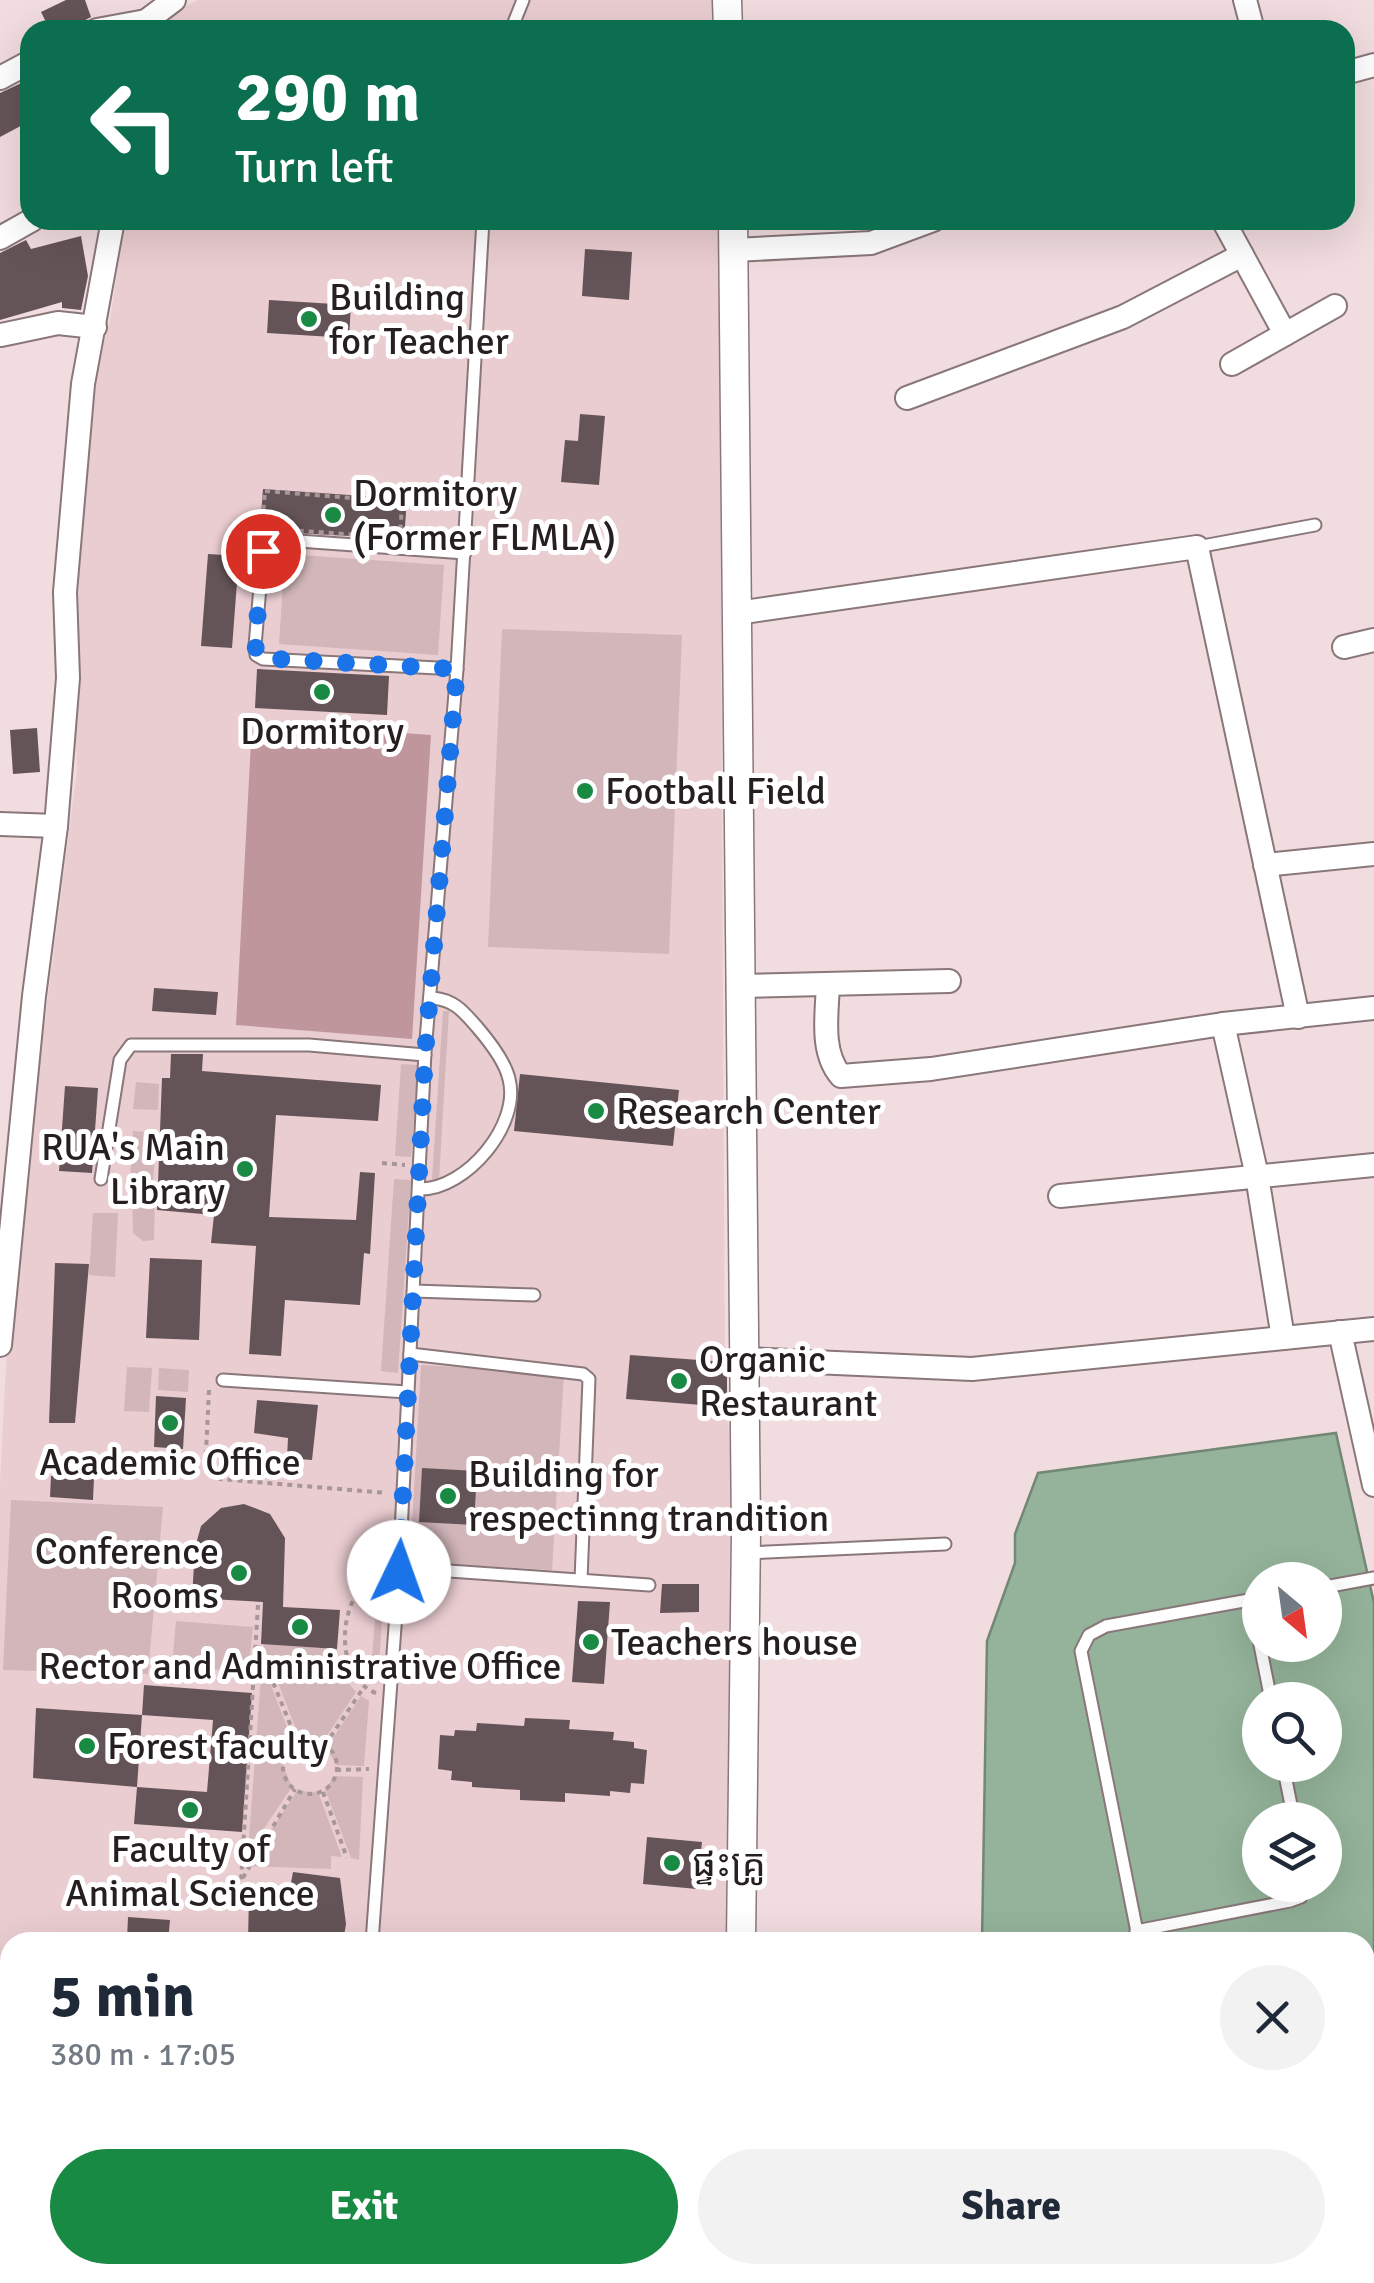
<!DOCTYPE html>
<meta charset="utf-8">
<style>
:root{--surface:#fff;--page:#f2f2f3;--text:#1f2937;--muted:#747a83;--accent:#188a43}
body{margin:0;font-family:Signika,"Noto Sans Khmer",sans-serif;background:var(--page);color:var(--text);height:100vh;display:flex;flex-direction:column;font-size:38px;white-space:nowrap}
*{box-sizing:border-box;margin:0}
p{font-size:32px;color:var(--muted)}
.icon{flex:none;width:55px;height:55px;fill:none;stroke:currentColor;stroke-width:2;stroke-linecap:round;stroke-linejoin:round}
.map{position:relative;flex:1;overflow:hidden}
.sheet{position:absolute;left:0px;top:1932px;width:1375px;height:352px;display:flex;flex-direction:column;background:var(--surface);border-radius:30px 30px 0 0;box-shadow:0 10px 40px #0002}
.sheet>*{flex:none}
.guide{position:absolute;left:20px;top:20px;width:1335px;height:210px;border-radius:30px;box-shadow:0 10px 40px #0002;background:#0b6e4f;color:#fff;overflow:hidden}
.needle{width:65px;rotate:151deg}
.controls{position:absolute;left:1242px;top:1562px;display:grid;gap:20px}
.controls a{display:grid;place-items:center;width:100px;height:100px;border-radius:50%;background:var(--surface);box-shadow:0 10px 40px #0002;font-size:50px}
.pin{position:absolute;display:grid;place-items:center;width:85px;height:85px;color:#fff;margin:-42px;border:5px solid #fff;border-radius:50%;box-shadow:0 2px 10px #0007}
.me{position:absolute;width:110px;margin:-55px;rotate:3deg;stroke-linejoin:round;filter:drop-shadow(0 0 8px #0008)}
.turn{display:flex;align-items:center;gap:35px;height:210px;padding:0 50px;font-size:45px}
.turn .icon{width:130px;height:130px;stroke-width:2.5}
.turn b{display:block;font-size:70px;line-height:85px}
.round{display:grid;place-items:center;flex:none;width:105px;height:105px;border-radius:52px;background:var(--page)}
.head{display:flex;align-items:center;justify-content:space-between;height:170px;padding:0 50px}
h1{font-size:60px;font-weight:800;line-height:75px}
.action{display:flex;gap:20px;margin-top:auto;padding:20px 50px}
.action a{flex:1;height:115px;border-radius:60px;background:var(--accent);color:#fff;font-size:40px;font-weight:800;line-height:115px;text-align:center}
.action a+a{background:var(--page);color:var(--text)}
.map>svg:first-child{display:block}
</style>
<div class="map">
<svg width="1374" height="2283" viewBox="0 0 1374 2283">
<rect width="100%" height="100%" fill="#f1dcdf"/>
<g fill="#eacdd1">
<polygon points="198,0 716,0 717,30 153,30 155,21"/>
<polygon points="125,220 719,220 725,1386 731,1461 726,1942 10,1942 10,2177 0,2153 0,1482 10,1293 77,769 72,658 91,388 110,321"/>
<polygon points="48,2275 694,2275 688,2283 48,2283"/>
</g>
<g fill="#d2b6ba">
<polygon points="285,554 444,565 438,655 279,644"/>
<polygon points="502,629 682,635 669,954 488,947"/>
<polygon points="443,1011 449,1011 439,1180 432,1179"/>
<polygon points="401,1064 418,1065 411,1157 395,1156"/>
<polygon points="136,1082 159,1084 158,1110 133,1109"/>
<polygon points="133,1131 157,1133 153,1182 130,1180"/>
<polygon points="394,1179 411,1180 398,1373 381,1371"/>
<polygon points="132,1192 155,1194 154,1240 143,1241 133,1233"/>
<polygon points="93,1213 118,1213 115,1277 89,1275"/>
<polygon points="421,1365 564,1373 552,1570 410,1562"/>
<polygon points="127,1367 152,1368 149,1412 124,1411"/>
<polygon points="159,1368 189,1370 188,1392 158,1390"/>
<polygon points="11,1500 163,1507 148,1674 3,1670"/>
<polygon points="378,1581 384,1588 379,1666 377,1679 370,1683"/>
<polygon points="176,1621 253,1627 248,1672 172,1666"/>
<polygon points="263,1644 337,1649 344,1678 356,1692 322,1743 301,1742"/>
<polygon points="262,1662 294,1745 283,1765 292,1787 248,1852"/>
<polygon points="361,1696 369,1701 364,1766 336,1765 327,1747"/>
<polygon points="335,1776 363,1777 359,1860 351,1858 325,1789"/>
<polygon points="297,1791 318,1792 342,1857 331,1856 331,1869 247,1866"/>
</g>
<polygon fill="#bf969c" points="252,722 431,735 412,1039 236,1025"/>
<path fill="#94b39a" stroke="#738775" stroke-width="2.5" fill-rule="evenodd" d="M1336 1433 1374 1603V2283H976L978 2275H1365V1942H982L987 1641 1015 1563V1534L1038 1473ZM1260 1580H1325V1645H1260ZM1260 1700H1325V1765H1260ZM1260 1820H1325V1885H1260Z"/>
<g fill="#655457">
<polygon points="66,0 85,0 91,17 67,30 50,30 41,12"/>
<polygon points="30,79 30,121 0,137 0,93"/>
<polygon points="81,236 88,276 81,310 62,308 62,302 0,320 0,253 26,240 31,249"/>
<polygon points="585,249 632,252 629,300 582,296"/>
<polygon points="269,300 351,305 349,338 267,333"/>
<polygon points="580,414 605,416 599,485 561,482 565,440 578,441"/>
<polygon points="263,489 407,499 404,539 260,531"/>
<polygon points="208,554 239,556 232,648 201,646"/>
<polygon points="257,669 389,676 387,715 255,708"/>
<polygon points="37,728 40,772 13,774 10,730"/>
<polygon points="154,988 218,992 216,1015 152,1011"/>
<polygon points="171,1054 203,1054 202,1071 381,1085 378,1121 276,1115 269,1217 356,1220 360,1172 375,1173 370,1254 364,1253 360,1305 285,1300 281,1356 249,1354 256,1246 211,1243 214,1215 157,1210 162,1078 170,1078"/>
<polygon points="520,1074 679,1090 673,1146 514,1131"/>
<polygon points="65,1086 98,1088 92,1173 59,1171"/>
<polygon points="150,1258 202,1260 199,1340 146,1338"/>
<polygon points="55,1263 89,1264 75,1423 49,1423"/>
<polygon points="630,1355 727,1362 727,1407 626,1399"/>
<polygon points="156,1396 186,1398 183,1449 154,1447"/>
<polygon points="257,1400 318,1405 312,1460 287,1458 288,1438 254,1433"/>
<polygon points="422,1468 477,1471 474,1525 419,1522"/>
<polygon points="51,1476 94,1478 93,1500 50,1497"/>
<polygon points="244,1504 270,1514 285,1538 283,1607 340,1610 337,1649 261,1644 263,1602 192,1598 195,1548 201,1526 221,1508"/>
<polygon points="662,1584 699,1584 699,1612 660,1613"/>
<polygon points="578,1601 610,1602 604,1684 572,1682"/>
<polygon points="144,1685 252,1693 242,1832 134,1824 137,1787 207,1792 213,1720 142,1715"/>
<polygon points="36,1708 142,1715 137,1787 33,1778"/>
<polygon points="525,1718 570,1720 569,1729 614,1732 613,1740 634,1742 634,1748 647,1750 644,1784 631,1783 630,1793 610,1791 610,1796 565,1793 565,1802 520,1800 520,1790 472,1787 472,1782 451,1780 452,1771 438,1769 440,1735 454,1736 455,1730 476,1731 477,1723 524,1726"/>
<polygon points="647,1837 702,1842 697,1889 643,1884"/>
<polygon points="293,1872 340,1878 346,1924 343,1942 248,1942 249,1892 289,1893"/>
<polygon points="128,1917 170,1920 168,1942 127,1940"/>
</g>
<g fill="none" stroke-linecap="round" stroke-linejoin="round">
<g stroke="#89777a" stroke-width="15">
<g id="service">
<polyline points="511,30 523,0"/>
<polyline points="1197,547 1315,525"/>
<polyline points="457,669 263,659 256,655 255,646 263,551 271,539 465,553"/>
<polyline points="101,1179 120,1060 131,1045 309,1045 425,1055"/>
<path d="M421 1189C466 1189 521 1125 509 1079 505 1061 489 1041 477 1027 463 1011 454 1000 433 998"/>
<polyline points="414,1291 534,1295"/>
<polyline points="410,1354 583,1374 589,1379 581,1580"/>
<polyline points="223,1380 407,1392"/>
<polyline points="746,1553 945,1544"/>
<polyline points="399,1561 449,1571 649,1585"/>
<polyline points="1325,1587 1374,1578"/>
<polyline points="1252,1600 1260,1643"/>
<polyline points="1260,1645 1271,1700"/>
<polyline points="1283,1765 1294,1820"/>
<polyline points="1136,1931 1290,1901 1301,1897 1306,1885"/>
<polyline points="372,1942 399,1572 425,1052 457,669 483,220"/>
<polyline points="1139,1942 1081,1651 1089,1635 1106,1626 1260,1598"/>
<polyline points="1365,2191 1374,2189"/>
<polyline points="219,2283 221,2275"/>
<polyline points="269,2283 271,2275"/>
<polyline points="311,2283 315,2275"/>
</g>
</g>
<g stroke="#89777a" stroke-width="26">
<g id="minor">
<polyline points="1245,0 1253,30"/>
<polyline points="97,30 146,21"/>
<polyline points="145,30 146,21 174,0"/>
<polyline points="1345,73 1374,65"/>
<polyline points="0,78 30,62"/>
<polyline points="1223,220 1285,334"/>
<polyline points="0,238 32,220"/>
<polyline points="735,250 871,243 933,220"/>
<polyline points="1,335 58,323 95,327"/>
<polyline points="1232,364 1335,306"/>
<polyline points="907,398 1123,317 1242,255"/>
<polyline points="737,613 1197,547 1298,1017"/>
<polyline points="1344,647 1374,640"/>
<polyline points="0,824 56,826"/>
<polyline points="1265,865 1374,854"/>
<path d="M828 984C827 1014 820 1052 841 1076L931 1069 1223 1024 1374 1008"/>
<polyline points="738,986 949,981"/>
<polyline points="1223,1024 1257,1176 1283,1338"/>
<polyline points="1060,1196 1374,1165"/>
<polyline points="1340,1332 1374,1485"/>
<polyline points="0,1345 34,996 56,826 68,678 65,592 83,384 113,220"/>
<polyline points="744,1359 972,1369 1374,1329"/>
<polyline points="0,2165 10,2188"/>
<polyline points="37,2283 38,2275"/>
</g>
</g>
<g stroke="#89777a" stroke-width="31">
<g id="tertiary">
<polyline points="727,0 728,30"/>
<polyline points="733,220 746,1532 741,1942"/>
<polyline points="704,2283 711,2275"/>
</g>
</g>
<g stroke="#a79799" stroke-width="4" stroke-dasharray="5 5" stroke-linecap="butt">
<polygon points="265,491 402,502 400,538 262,528"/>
<polyline points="382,1163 405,1165"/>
<polyline points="209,1390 206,1452 220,1479 387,1493"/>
<polyline points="258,1605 241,1881 295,1789"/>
<polyline points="258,1646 298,1743"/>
<path d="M376 1693C330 1676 338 1588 381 1572"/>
<circle cx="310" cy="1767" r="27"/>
<polyline points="325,1745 364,1687"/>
<polyline points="336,1770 369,1769"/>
<polyline points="323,1792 347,1858"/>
<polyline points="104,2283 107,2275"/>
<polyline points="127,2283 130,2275"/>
</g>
<use href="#service" stroke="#fff" stroke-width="11"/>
<use href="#minor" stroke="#fff" stroke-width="22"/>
<use href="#tertiary" stroke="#fff" stroke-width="28"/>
</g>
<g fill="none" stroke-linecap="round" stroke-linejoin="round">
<polyline stroke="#1a73e8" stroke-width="18" stroke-dasharray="0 32.4" points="263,551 255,646 260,658 457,669 425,1055 399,1572"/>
</g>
<g fill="#188a43" stroke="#fff" stroke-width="4">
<circle cx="309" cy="319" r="10"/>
<circle cx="333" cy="515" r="10"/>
<circle cx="322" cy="692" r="10"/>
<circle cx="585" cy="791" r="10"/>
<circle cx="596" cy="1111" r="10"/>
<circle cx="245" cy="1169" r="10"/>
<circle cx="679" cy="1381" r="10"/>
<circle cx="170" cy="1423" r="10"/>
<circle cx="448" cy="1496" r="10"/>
<circle cx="239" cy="1573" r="10"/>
<circle cx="300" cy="1627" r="10"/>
<circle cx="591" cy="1642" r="10"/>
<circle cx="87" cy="1746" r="10"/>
<circle cx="190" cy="1810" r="10"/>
<circle cx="672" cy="1863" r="10"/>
</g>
<g text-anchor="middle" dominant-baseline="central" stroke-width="10" stroke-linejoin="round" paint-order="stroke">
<g font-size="38" fill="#261f20" stroke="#fff" text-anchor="start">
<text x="329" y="297">Building<tspan x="329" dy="44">for Teacher</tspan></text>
<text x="353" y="493">Dormitory<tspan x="353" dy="44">(Former FLMLA)</tspan></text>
<text x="322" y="731" text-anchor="middle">Dormitory</text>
<text x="605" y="791">Football Field</text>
<text x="616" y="1111">Research Center</text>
<text x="225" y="1147" text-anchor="end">RUA's Main<tspan x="225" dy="44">Library</tspan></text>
<text x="699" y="1359">Organic<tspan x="699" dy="44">Restaurant</tspan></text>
<text x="170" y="1462" text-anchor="middle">Academic Office</text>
<text x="468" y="1474">Building for<tspan x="468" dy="44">respectinng trandition</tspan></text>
<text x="219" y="1551" text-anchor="end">Conference<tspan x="219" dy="44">Rooms</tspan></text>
<text x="611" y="1642">Teachers house</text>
<text x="300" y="1666" text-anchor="middle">Rector and Administrative Office</text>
<text x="107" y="1746">Forest faculty</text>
<text x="190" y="1849" text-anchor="middle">Faculty of<tspan x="190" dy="44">Animal Science</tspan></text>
<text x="692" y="1863">ផ្ទះគ្រូ</text>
</g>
</g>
</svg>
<div class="controls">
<a><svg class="needle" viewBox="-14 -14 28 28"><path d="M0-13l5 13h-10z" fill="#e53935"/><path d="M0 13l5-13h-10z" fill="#747a83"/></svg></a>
<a><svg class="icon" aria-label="search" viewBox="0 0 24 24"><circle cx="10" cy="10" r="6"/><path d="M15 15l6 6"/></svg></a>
<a><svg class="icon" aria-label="layers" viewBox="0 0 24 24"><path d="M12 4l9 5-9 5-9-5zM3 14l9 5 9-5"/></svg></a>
</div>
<div class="pin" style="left:263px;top:551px;background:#d93025"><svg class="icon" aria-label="arrive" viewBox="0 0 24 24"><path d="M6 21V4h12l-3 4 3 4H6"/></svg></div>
<svg class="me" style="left:399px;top:1572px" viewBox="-20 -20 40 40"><circle r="19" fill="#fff"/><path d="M0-13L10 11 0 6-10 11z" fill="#1a73e8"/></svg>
<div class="guide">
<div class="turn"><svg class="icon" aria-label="left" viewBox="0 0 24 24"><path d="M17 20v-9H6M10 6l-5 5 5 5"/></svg><div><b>290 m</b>Turn left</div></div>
</div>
<section class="sheet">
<div class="head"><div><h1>5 min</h1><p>380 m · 17:05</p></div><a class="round"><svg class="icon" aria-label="close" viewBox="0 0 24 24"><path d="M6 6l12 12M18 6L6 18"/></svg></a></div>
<div class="action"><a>Exit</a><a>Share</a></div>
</section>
</div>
